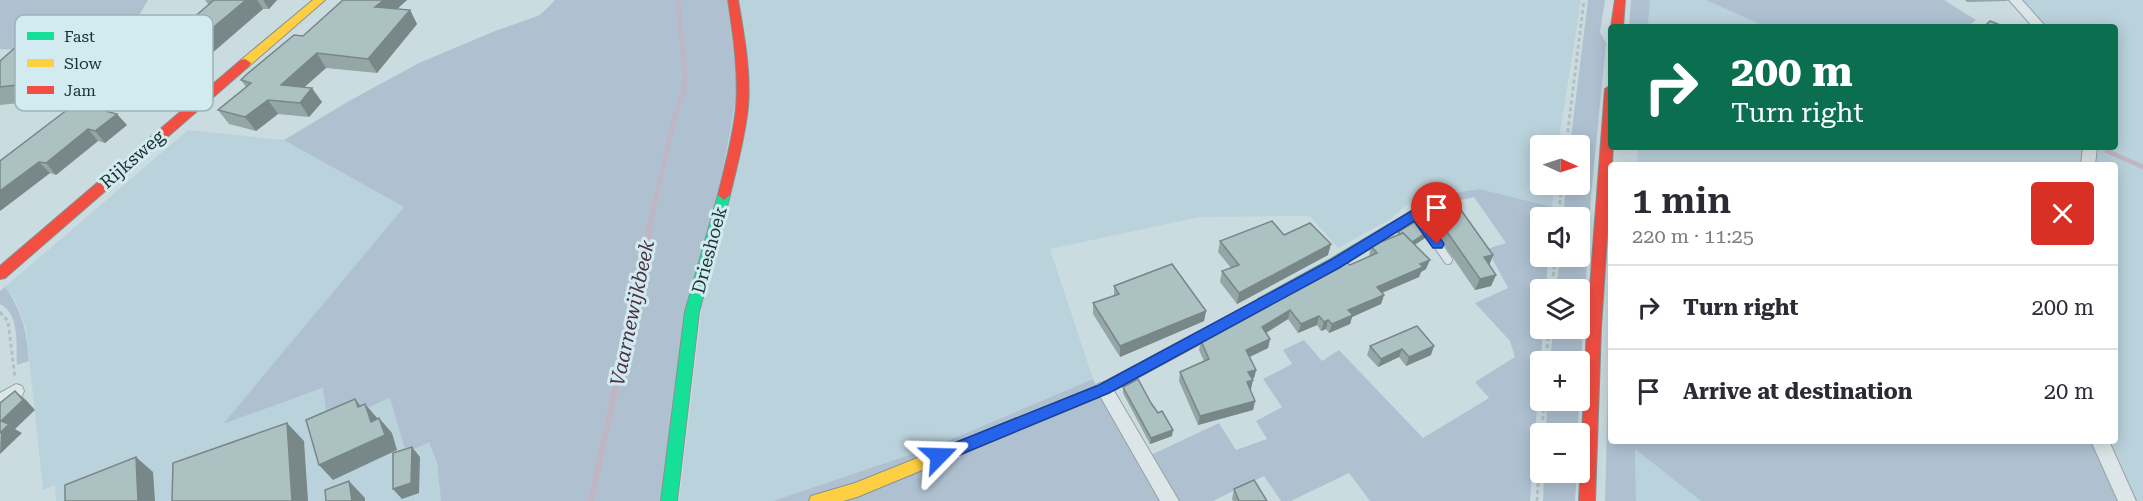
<!DOCTYPE html>
<meta charset="utf-8">
<style>
:root{--surface:#fff;--page:#f2f2f3;--text:#2b2b33;--muted:#7c7c81;--line:#e1e1e2}
body{margin:0;font-family:"Roboto Serif",serif;background:var(--page);color:var(--text);height:100vh;display:flex;flex-direction:column;font-size:22px;white-space:nowrap}
*{box-sizing:border-box;margin:0}
p{font-size:20px;color:var(--muted)}
.icon{flex:none;width:33px;height:33px;fill:none;stroke:currentColor;stroke-width:2;stroke-linecap:round;stroke-linejoin:round}
.map{position:relative;flex:1;overflow:hidden}
.panel{position:absolute;left:1608px;top:162px;width:510px;height:282px;display:flex;flex-direction:column;background:var(--surface);border-radius:6px;box-shadow:0 3px 15px #0003}
.panel>*{flex:none}
.guide{position:absolute;left:1608px;top:24px;width:510px;height:126px;border-radius:6px;box-shadow:0 3px 15px #0003;background:#0b6e4f;color:#fff;overflow:hidden}
.needle{width:39px;rotate:93deg}
.fabs{position:absolute;left:1530px;top:135px;display:grid;gap:12px}
.fabs a{display:grid;place-items:center;width:60px;height:60px;border-radius:6px;background:var(--surface);box-shadow:0 3px 15px #0003;font-size:30px}
.pin{position:absolute;display:grid;place-items:center;width:51px;height:51px;color:#fff;margin:-62px -26px;border-radius:50% 50% 50% 0;rotate:-45deg;box-shadow:0 0 6px #0007}
.pin .icon{rotate:45deg}
.me{position:absolute;width:66px;margin:-33px;rotate:68deg;stroke-linejoin:round;filter:drop-shadow(0 0 4px #0008)}
.turn{display:flex;align-items:center;gap:21px;height:126px;padding:0 24px;font-size:27px}
.turn .icon{width:78px;height:78px;stroke-width:2.5}
.turn b{display:block;font-size:42px;line-height:51px}
.round{display:grid;place-items:center;flex:none;width:63px;height:63px;border-radius:6px;background:var(--page)}
.overview{display:flex;align-items:center;justify-content:space-between;height:102px;padding:0 24px}
h1{font-size:36px;font-weight:600;line-height:45px}
ul{padding:0;list-style:none}
li{display:flex;align-items:center;gap:18px;height:84px;padding:0 24px;border-top:2px solid var(--line)}
li div{flex:1}
li b{display:block;font-size:22px}
li em{font-style:normal}
.map>svg:first-child{display:block}
</style>
<div class="map">
<svg width="2143" height="501" viewBox="0 0 2143 501">
<rect width="100%" height="100%" fill="#cbdce0"/>
<g fill="#bad2db">
<polygon points="738,0 1581,0 1558,145 1540,146 1540,184 1555,185 1552,207 1478,189 1446,194 1418,195 1389,220 1338,248 1310,216 1200,217 1050,249 1093,379 938,445 773,501 679,501"/>
<polygon points="1650,0 1706,0 1766,27 1648,27"/>
<polygon points="2022,0 2143,0 2143,501 2134,501 2107,441 2115,441 2115,165 2094,165 2096,147 2115,147 2115,27 2047,27"/>
<polygon points="188,130 284,140 409,202 224,423 324,388 328,426 391,398 406,453 429,441 437,463 441,501 56,501 55,485 43,490 26,328 16,302 5,287"/>
<polygon points="1638,147 2085,147 2085,165 1637,165"/>
<polygon points="1635,448 1701,501 1636,501"/>
</g>
<g fill="#afc1d1">
<polygon points="0,0 148,0 137,19 103,53 0,49"/>
<polygon points="555,0 727,0 738,87 662,501 441,501 437,463 429,442 406,453 390,398 328,426 323,388 223,424 404,207 284,140 349,101 419,63 495,31 540,15"/>
<polygon points="1588,0 1605,0 1600,32 1606,43 1591,196 1581,365 1580,362 1550,362 1553,329 1580,328 1580,290 1556,289 1560,257 1580,256 1580,218 1563,217 1566,185 1580,184 1580,146 1570,145"/>
<polygon points="1631,0 1650,0 1648,27 1629,27"/>
<polygon points="1706,0 1944,0 1976,20 1967,27 1766,27"/>
<polygon points="1479,189 1552,207 1552,217 1540,218 1540,256 1548,257 1546,289 1540,290 1540,328 1543,329 1530,501 1370,501 1349,473 1291,501 1281,501 1264,476 1213,501 1177,501 1151,455 1219,423 1236,450 1267,439 1256,421 1282,407 1263,379 1292,364 1283,350 1304,340 1322,361 1339,350 1423,438 1489,398 1475,382 1515,357 1510,341 1475,303 1508,288 1487,249 1506,243 1474,197 1452,202 1446,194"/>
<polygon points="1611,263 1611,441 2096,441 2122,501 1701,501 1635,449 1636,501 1605,501"/>
<path d="M5 287C22 310 27 332 29 361L17 365C16 347 20 313 0 304V291Z"/>
<polygon points="1093,379 1161,501 773,501 938,445"/>
<polygon points="1547,401 1579,401 1578,433 1546,434"/>
<polygon points="1544,473 1577,473 1575,501 1543,501"/>
</g>
<g fill="none" stroke-linecap="round" stroke-linejoin="round">
<g stroke="#c0b5c3" stroke-width="4.5">
<polyline points="673,122 684,91 685,77 678,0"/>
<polyline points="2107,151 2143,167"/>
<polyline points="649,228 673,124"/>
</g>
<polyline stroke="#c0b5c3" stroke-width="6" points="591,501 650,226"/>
<g stroke="#95a3a5" stroke-width="9">
<polyline id="lane-far1" points="1416,213 1426,228"/>
</g>
<g stroke="#95a3a5" stroke-width="10">
<polyline id="lane" points="1425,226 1448,260"/>
</g>
<g stroke="#95a3a5" stroke-width="2">
<g id="street">
<polygon points="2009,0 2022,0 2046,27 2033,27"/>
<polygon points="2083,147 2097,147 2095,165 2081,165"/>
<polygon points="1104,382 1110,384 1179,501 1160,501 1096,389 1098,384"/>
<polygon points="16,384 22,386 24,391 22,396 0,409 0,393"/>
<polygon points="2091,441 2109,441 2136,501 2118,501"/>
</g>
</g>
<g stroke="#849394" stroke-width="2">
<g id="fast">
<polygon points="724,190 730,195 699,312 677,501 661,501 685,312 718,195"/>
<polygon points="1423,204 1428,206 1430,209 1428,212 1339,268 1268,307 1258,307 1256,303 1258,299 1329,260"/>
</g>
</g>
<g stroke="#849394" stroke-width="2">
<g id="slow">
<polygon points="313,0 325,0 249,66 241,66 239,63 241,60"/>
<polygon points="1263,297 1268,299 1270,303 1268,307 1109,393 857,497 843,501 809,501 811,496 855,483 1099,385"/>
</g>
</g>
<g stroke="#849394" stroke-width="2">
<g id="jam">
<path d="M728 0H738C744 35 751 72 748 107 745 137 737 166 730 195L724 200 718 195C725 166 733 137 736 108 739 72 733 35 728 0Z"/>
<polygon points="1615,0 1625,0 1623,27 1611,27"/>
<polygon points="245,59 251,63 249,66 5,278 0,279 0,266 241,60"/>
<polygon points="1611,85 1611,147 1613,147 1601,327 1595,501 1579,501 1587,327 1605,89"/>
</g>
</g>
<g stroke="#b4bfc1" stroke-width="3" stroke-dasharray="4 3" stroke-linecap="butt">
<polyline points="1566,146 1584,0"/>
<polyline points="1558,218 1562,184"/>
<polyline points="1552,290 1555,256"/>
<polyline points="0,312 8,321 15,378"/>
<polyline points="1546,362 1549,328"/>
<polyline points="1542,434 1544,400"/>
<polyline points="1537,501 1540,450"/>
</g>
<use href="#lane-far1" stroke="#dce6e8" stroke-width="7"/>
<use href="#lane" stroke="#dce6e8" stroke-width="8"/>
<use href="#street" fill="#dce6e8" fill-rule="evenodd"/>
<use href="#fast" fill="#16e098" fill-rule="evenodd"/>
<use href="#slow" fill="#ffcf43" fill-rule="evenodd"/>
<use href="#jam" fill="#f24e42" fill-rule="evenodd"/>
</g>
<g fill="#94a6a6">
<polygon points="205,0 277,0 269,9 263,9 159,99 152,101 128,95 116,79 161,46 209,5"/>
<polygon points="343,0 407,0 397,9 410,10 417,24 377,73 326,68 304,87 322,102 309,117 278,114 256,131 229,124 218,110 246,87 241,80 303,36"/>
<polygon points="1965,0 2008,0 2007,1 1967,2"/>
<polygon points="82,42 96,58 40,101 0,105 0,61"/>
<polygon points="76,103 127,125 105,143 98,141 56,175 50,173 0,211"/>
<polygon points="1431,209 1493,255 1489,265 1496,275 1491,286 1475,290 1427,220"/>
<polygon points="1398,232 1425,238 1415,245 1426,269 1421,272 1419,277 1382,293 1384,295 1381,304 1352,317 1350,324 1329,333 1326,329 1321,331 1317,325 1298,333 1288,319 1266,333 1270,339 1268,348 1250,357 1256,370 1254,378 1252,379 1250,390 1255,401 1253,410 1198,425 1179,381 1180,372 1204,361 1199,350 1201,341 1350,265 1369,256 1371,246 1397,236"/>
<polygon points="1284,235 1328,255 1237,304 1220,282 1222,271 1231,268 1218,252 1220,241"/>
<polygon points="1114,286 1206,311 1204,321 1120,357 1093,314 1093,303 1114,296"/>
<polygon points="1417,326 1431,355 1406,366 1399,357 1378,367 1367,355 1370,346"/>
<polygon points="1123,387 1151,403 1172,436 1150,444 1123,393"/>
<polygon points="1234,489 1267,501 1233,501 1232,499"/>
</g>
<g fill="#788787">
<polygon points="246,0 257,0 263,9 159,99 152,101 139,85"/>
<polygon points="263,0 277,0 269,9"/>
<polygon points="384,0 407,0 383,22 375,7"/>
<polygon points="410,10 417,24 377,73 368,59"/>
<polygon points="82,42 96,58 40,101 26,84"/>
<polygon points="317,53 326,68 290,100 281,85"/>
<polygon points="312,88 322,102 309,117 300,103"/>
<polygon points="268,100 278,114 256,131 245,117"/>
<polygon points="117,114 127,125 105,143 95,131"/>
<polygon points="88,129 98,141 56,175 46,163"/>
<polygon points="39,162 50,173 0,211 0,191"/>
<polygon points="1427,232 1425,238 1409,248 1411,243"/>
<polygon points="1331,244 1328,255 1237,304 1239,293"/>
<polygon points="1493,255 1489,266 1484,257"/>
<polygon points="1430,260 1426,269 1421,272 1419,277 1374,296 1377,287"/>
<polygon points="1496,275 1491,286 1475,290 1480,279"/>
<polygon points="1384,295 1381,304 1352,317 1350,324 1329,333 1332,324 1348,310"/>
<polygon points="1290,310 1288,319 1261,336 1262,327"/>
<polygon points="1206,311 1204,321 1120,357 1120,346"/>
<polygon points="1319,316 1317,325 1298,333 1301,324"/>
<polygon points="1328,320 1326,329 1321,331 1324,322"/>
<polygon points="1270,339 1268,348 1245,359 1246,350"/>
<polygon points="1434,346 1431,355 1406,366 1409,357"/>
<polygon points="1402,349 1399,357 1378,367 1381,359"/>
<polygon points="1256,370 1254,378 1246,381 1248,372"/>
<polygon points="1253,380 1251,389 1245,391 1247,382"/>
<polygon points="15,391 26,400 35,410 15,429 22,433 0,454 1,421"/>
<polygon points="355,399 367,414 358,407"/>
<polygon points="1255,401 1253,410 1198,425 1200,416"/>
<polygon points="365,404 378,419 379,418 392,433 397,450 333,480 319,465 371,422"/>
<polygon points="287,423 304,441 308,501 292,501"/>
<polygon points="1173,430 1172,436 1150,444 1151,438"/>
<polygon points="412,447 420,457 419,493 402,499 393,489"/>
<polygon points="136,457 153,472 155,501 138,501"/>
<polygon points="349,481 365,498 365,501 352,501"/>
</g>
<g fill="#acc1c1" stroke="#788787" stroke-width="1.5">
<polygon points="214,0 246,0 147,83 139,85 116,79 161,46"/>
<polygon points="343,0 384,0 375,7 410,10 368,59 317,53 281,85 312,88 300,103 268,100 245,117 218,110 251,83 241,80 247,74 294,35 303,36"/>
<polygon points="1990,21 2005,27 1984,27"/>
<polygon points="25,39 82,42 26,84 0,87 0,61"/>
<polygon points="76,103 117,114 95,131 88,129 46,163 39,162 0,191 0,161"/>
<polygon points="1456,203 1493,255 1484,257 1496,275 1480,279 1431,209"/>
<polygon points="1272,221 1284,235 1310,223 1331,244 1239,293 1222,271 1239,265 1220,241"/>
<polygon points="1416,221 1427,232 1412,242 1403,233 1401,234 1398,232"/>
<polygon points="1403,233 1430,260 1420,264 1423,267 1377,287 1384,295 1348,310 1353,315 1332,324 1328,320 1324,322 1319,316 1301,324 1290,310 1262,327 1270,339 1246,350 1256,370 1248,372 1253,380 1247,382 1255,401 1200,416 1180,372 1209,359 1201,341 1346,262 1350,265 1377,253 1371,246"/>
<polygon points="1172,264 1206,311 1120,346 1093,303 1119,294 1114,286"/>
<polygon points="1417,326 1434,346 1409,357 1402,349 1381,359 1370,346"/>
<polygon points="1138,379 1151,403 1158,413 1162,411 1173,430 1151,438 1123,387"/>
<polygon points="15,391 23,400 1,421 9,424 0,433 0,403"/>
<polygon points="355,399 358,407 365,404 371,422 379,418 385,435 319,465 306,420"/>
<polygon points="287,423 292,501 172,501 173,463"/>
<polygon points="412,447 411,483 393,489 393,453"/>
<polygon points="136,457 138,501 65,501 65,485"/>
<polygon points="1254,480 1267,501 1239,501 1234,489"/>
<polygon points="349,481 352,501 326,501 325,490"/>
</g>
<polygon fill="#2563eb" stroke="#184099" stroke-width="1.5" points="1416,208 1420,210 1442,241 1444,244 1442,248 1433,248 1414,221 1339,268 1109,393 945,461 939,463 934,461 931,456 934,451 1099,385 1329,261"/>
<g text-anchor="middle" dominant-baseline="central" stroke-width="6" stroke-linejoin="round" paint-order="stroke">
<g font-size="18" fill="#1e3130" stroke="#d2ebf0">
<text transform="translate(132 159) rotate(-41)">Rijksweg</text>
<text transform="translate(709 250) rotate(-75)">Drieshoek</text>
</g>
<g font-size="20" font-style="italic" fill="#4f2f43" stroke="#d2ebf0">
<text transform="translate(632 313) rotate(-78)">Vaarnewijkbeek</text>
</g>
</g>
<rect x="15" y="15" width="198" height="96" rx="9" fill="#d2ebf0" stroke="#9cb3b6" stroke-width="1.5"/>
<rect x="27" y="32" width="27" height="8" fill="#16e098"/>
<rect x="27" y="59" width="27" height="8" fill="#ffcf43"/>
<rect x="27" y="86" width="27" height="8" fill="#f24e42"/>
<g font-size="16" fill="#1e3130">
<text x="64" y="42">Fast</text>
<text x="64" y="69">Slow</text>
<text x="64" y="96">Jam</text>
</g>
</svg>
<div class="fabs">
<a><svg class="needle" viewBox="-14 -14 28 28"><path d="M0-13l5 13h-10z" fill="#e53935"/><path d="M0 13l5-13h-10z" fill="#7c7c81"/></svg></a>
<a><svg class="icon" aria-label="sound" viewBox="0 0 24 24"><path d="M4 9h4l5-4v14l-5-4H4zM17 9q2 3 0 6"/></svg></a>
<a><svg class="icon" aria-label="layers" viewBox="0 0 24 24"><path d="M12 4l9 5-9 5-9-5zM3 14l9 5 9-5"/></svg></a>
<a>+</a>
<a>−</a>
</div>
<div class="pin" style="left:1437px;top:244px;background:#d93025"><svg class="icon" aria-label="arrive" viewBox="0 0 24 24"><path d="M6 21V4h12l-3 4 3 4H6"/></svg></div>
<svg class="me" style="left:939px;top:456px" viewBox="-20 -20 40 40"><path d="M0-17L14 15 0 8-14 15z" fill="#2563eb" stroke="#fff" stroke-width="4"/></svg>
<div class="guide">
<div class="turn"><svg class="icon" aria-label="right" viewBox="0 0 24 24"><path d="M7 20v-9h11M14 6l5 5-5 5"/></svg><div><b>200 m</b>Turn right</div></div>
</div>
<section class="panel">
<div class="overview"><div><h1>1 min</h1><p>220 m · 11:25</p></div><a class="round" style="background:#d93025;color:#fff"><svg class="icon" aria-label="close" viewBox="0 0 24 24"><path d="M6 6l12 12M18 6L6 18"/></svg></a></div>
<ul>
<li><svg class="icon" aria-label="right" viewBox="0 0 24 24"><path d="M7 20v-9h11M14 6l5 5-5 5"/></svg><div><b>Turn right</b></div><em>200 m</em></li>
<li><svg class="icon" aria-label="arrive" viewBox="0 0 24 24"><path d="M6 21V4h12l-3 4 3 4H6"/></svg><div><b>Arrive at destination</b></div><em>20 m</em></li>
</ul>
</section>
</div>
